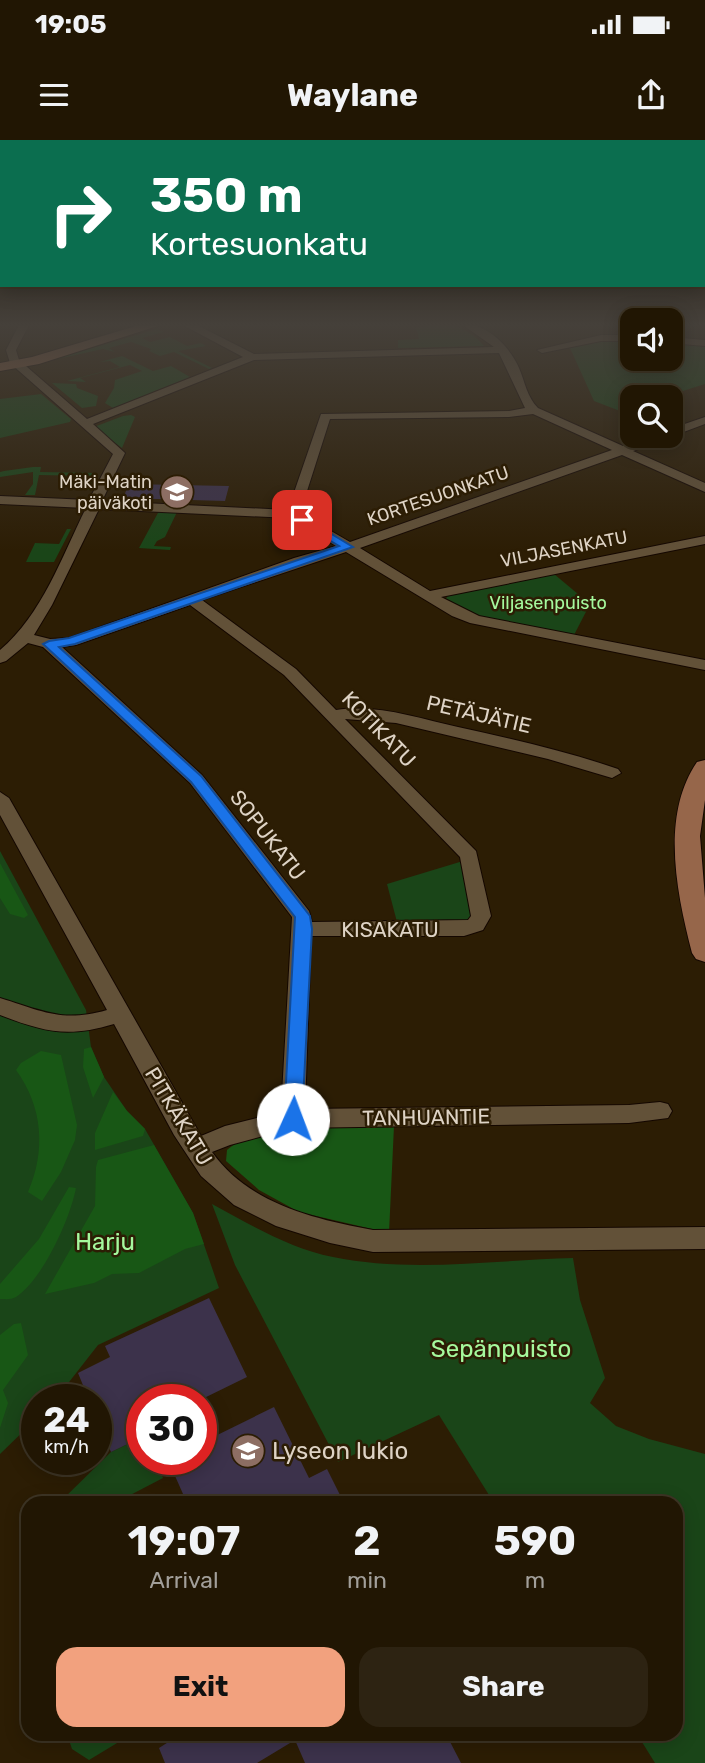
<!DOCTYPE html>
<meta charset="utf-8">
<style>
:root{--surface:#211603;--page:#2d2312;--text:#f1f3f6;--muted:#a29f9a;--line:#3e3525;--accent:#f2a17e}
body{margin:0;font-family:Rubik,sans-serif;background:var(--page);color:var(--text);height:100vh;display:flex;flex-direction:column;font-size:26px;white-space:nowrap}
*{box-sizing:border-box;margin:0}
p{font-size:23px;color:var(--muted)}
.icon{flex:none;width:38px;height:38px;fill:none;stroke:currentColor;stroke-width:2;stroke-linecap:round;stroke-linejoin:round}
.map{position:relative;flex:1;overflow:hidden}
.panel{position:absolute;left:21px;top:1356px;width:662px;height:245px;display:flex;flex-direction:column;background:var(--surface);border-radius:21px;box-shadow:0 4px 18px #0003,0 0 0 2px var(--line)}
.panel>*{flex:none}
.top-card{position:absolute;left:0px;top:0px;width:705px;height:147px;box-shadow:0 4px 18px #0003,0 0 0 2px var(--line);background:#0b6e4f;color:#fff;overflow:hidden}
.fabs{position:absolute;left:620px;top:168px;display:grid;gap:14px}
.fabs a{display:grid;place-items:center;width:63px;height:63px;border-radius:14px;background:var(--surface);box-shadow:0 4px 18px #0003,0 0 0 2px var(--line);font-size:35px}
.speed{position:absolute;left:21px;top:1244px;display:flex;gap:14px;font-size:35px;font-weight:700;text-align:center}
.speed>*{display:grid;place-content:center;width:91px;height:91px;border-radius:50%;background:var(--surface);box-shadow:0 4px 18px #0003,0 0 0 2px var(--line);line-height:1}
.speed small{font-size:18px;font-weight:400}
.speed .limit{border:10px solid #d22;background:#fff;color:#111}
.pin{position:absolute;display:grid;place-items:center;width:60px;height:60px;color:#fff;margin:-30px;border-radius:14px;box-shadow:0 4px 10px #0006}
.me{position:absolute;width:77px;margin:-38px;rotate:2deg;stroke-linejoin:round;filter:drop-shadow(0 0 5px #0008)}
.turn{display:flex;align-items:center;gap:24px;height:147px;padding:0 35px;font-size:32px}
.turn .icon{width:91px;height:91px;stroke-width:2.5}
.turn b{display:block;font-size:49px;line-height:60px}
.eta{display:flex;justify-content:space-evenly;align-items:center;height:119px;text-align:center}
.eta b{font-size:42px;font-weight:700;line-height:49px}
.cta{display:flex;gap:14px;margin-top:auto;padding:14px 35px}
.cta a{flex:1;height:80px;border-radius:21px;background:var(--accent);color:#111;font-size:28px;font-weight:700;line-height:80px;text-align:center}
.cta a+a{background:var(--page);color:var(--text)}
.status{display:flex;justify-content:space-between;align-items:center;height:49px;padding:0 35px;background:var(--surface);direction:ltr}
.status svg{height:19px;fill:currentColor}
header{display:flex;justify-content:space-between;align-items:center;height:91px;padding:0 35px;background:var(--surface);font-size:32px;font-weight:700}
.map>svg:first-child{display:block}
</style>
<div class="status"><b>19:05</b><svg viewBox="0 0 49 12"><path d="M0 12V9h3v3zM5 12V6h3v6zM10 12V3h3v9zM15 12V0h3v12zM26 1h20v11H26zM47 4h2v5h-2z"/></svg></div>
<header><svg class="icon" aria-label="menu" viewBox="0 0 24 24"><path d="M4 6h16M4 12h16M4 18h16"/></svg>Waylane<svg class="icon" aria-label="share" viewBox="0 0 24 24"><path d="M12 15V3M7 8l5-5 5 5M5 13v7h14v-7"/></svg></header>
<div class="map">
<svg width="705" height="1623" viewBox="0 0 705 1623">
<rect width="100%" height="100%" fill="#2c1d04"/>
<g fill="#1a4518">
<path d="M436 183C454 183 473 192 484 206L398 208V200L419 199 416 188Z"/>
<polygon points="157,189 164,192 142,198 150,202 170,197 187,206 201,203 206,206 178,211 212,228 209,229 174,212 160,216 149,211 151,209 131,202 109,208 115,212 103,209 48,221"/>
<path d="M632 199V219H670V202L705 205V244L664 257H632V268L620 271 594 261 570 208C586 197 613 200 632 199Z"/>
<polygon points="122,216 153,231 171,226 190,237 113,268 105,263 114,248 115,240 142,231 130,225 80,238 86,242 67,241 120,227 110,221 100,222"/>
<polygon points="52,243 76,244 77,248 98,256 96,266 82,268"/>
<polygon points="41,254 71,279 70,282 0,298 0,259"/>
<polygon points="131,275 135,277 122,308 94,287 123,276"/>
<polygon points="33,327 41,327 40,332 97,333 89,350 87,350 92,336 39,335 35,355 25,355 33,344 33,332 0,337 0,332 4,331"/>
<polygon points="159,371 177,372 165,397 157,401 154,406 171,407 170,410 139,408"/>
<polygon points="67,389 71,389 54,422 26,422 35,403 59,404"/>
<polygon points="554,434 590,464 574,495 477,477 445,461 448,455"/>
<polygon points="0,711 86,870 91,907 104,937 127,971 145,989 193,1073 219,1148 98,1205 55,1260 37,1260 37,1278 0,1314"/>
<polygon points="463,721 472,775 467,780 397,782 387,744"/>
<path d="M212 1064C251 1085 289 1108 333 1117 409 1133 496 1120 573 1118L580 1160 605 1238 590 1263 616 1286 649 1299 705 1314V1623H655L637 1594H676V1363H494L439 1275 338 1322 235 1125Z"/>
<polygon points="142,1297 142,1320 156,1320 163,1338 115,1363 59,1363 111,1312"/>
<polygon points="67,1594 132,1594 89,1620 72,1609"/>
</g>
<g fill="#185715">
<polygon points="0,723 28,775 24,778 10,774 0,758"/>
<polygon points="91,907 104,937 93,958 83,927 84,909"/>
<path d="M41 911 61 915 77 985 75 1000 61 1032 42 1061 28 1052C46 1011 43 967 16 930L21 923Z"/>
<polygon points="113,952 127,971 145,989 143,996 95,1010 95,993"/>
<path d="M394 986 389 1093 299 1072 259 1050 226 1021 227 1010C259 982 351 987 394 986Z"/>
<polygon points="154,1005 193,1073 204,1104 185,1109 139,1133 112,1134 94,1143 45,1154 95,1066 96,1027 98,1020"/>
<path d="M69 1047 76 1048C70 1079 43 1139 16 1157 11 1160 6 1159 0 1159V1144L39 1099Z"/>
<polygon points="21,1183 28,1215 3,1250 8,1263 0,1288 0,1195 14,1184"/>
</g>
<g fill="#3c324b">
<polygon points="129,344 229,346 225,361 123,358"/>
<polygon points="209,1158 247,1237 200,1260 142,1260 142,1297 111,1312 96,1276 96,1260 89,1260 78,1233 110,1217 105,1206"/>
<polygon points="274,1267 309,1338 327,1329 344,1363 187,1363 168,1320 201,1320 201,1303"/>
<polygon points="181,1594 446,1594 461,1623 305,1623 295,1600 257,1623 165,1623 159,1608"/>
</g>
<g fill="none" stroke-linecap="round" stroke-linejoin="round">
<g stroke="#140700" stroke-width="2">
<g id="minor">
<path d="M20 183H30L16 210 19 220 87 279 243 217 179 183H193L254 214 494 207 460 183C486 183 509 205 519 228 525 242 527 257 538 268L623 306 651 296H670V289L705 277V284L633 311 705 343V352L622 315 360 408 430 451 705 396V404L441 457 479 476 705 520V530L470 483 452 476 346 412 202 460 296 529 336 570C378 564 417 578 458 587 512 599 566 611 618 629L621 633 612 638 548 619 396 583 345 579 476 711 491 776 483 790 464 796H311L305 969 629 965 660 962 668 964 672 971 668 978 629 983 293 988 230 1005 212 1012C249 1064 314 1079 373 1090L705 1087V1109L373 1112 330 1103 276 1086 234 1065 201 1036 174 995 114 884C68 898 44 892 0 875V858C42 871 62 883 107 870L0 675V652L9 658 201 996 225 986 281 972 292 777 190 643 43 507 28 503 6 521 0 523V510C42 475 62 416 86 368L0 364V356L89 360 113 314 10 223 6 210ZM499 213 525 268 509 271 321 274 288 370 102 361 125 313 93 284 254 220ZM533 274 612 310 350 402 300 373 330 279 509 277ZM99 369 290 378 336 406 294 418 69 498 50 499 34 495 52 465ZM190 465 284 535 460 717 471 776 468 780 312 782 309 771 202 635 62 507 76 505Z"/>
<polygon points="601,195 632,195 632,201 601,201 542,213 537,210"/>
<polygon points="670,197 705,200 705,206 670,203"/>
</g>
</g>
<g stroke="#140700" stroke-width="2">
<g id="major">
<polygon points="146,183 167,183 39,224 0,231 0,223 32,217"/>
<path d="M705 620V660L700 696 705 758V822L696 819 692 813C677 755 660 676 697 622Z"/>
</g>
</g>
<use href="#minor" fill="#625138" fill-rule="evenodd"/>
<use href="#major" fill="#96664a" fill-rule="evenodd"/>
</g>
<linearGradient id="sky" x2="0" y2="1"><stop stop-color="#181002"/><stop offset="0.45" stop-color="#45403a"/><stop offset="1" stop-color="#45403a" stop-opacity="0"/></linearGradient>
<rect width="705" height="411" fill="url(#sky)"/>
<polygon fill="#1a73e8" stroke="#114b97" stroke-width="2" points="298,378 305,378 353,407 75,504 59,507 201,636 310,776 312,789 302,979 300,984 293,987 287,984 284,979 295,777 191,642 43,504 49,501 69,498 339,406 298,382"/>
<defs>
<g id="school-disc" transform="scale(1.75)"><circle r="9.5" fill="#8d6e63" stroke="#2c1d04"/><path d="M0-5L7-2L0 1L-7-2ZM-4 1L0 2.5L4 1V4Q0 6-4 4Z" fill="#fff"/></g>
</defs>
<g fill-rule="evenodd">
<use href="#school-disc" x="177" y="352"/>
<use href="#school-disc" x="248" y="1311"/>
</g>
<g text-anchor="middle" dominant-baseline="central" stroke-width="5" stroke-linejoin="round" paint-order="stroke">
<g font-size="18" fill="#ded3c5" stroke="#2c1d04" text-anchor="end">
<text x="152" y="342">Mäki-Matin<tspan x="152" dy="21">päiväkoti</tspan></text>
</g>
<g font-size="18" fill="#ded3c5" stroke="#2c1d04">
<text transform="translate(438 356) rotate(-19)">KORTESUONKATU</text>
<text transform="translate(564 409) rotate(-11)">VILJASENKATU</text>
</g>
<g font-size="18" fill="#a5f99d" stroke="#2c1d04">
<text x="548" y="463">Viljasenpuisto</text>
</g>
<g font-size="21" fill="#ded3c5" stroke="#2c1d04">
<text transform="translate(479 574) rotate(13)">PETÄJÄTIE</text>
<text transform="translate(379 589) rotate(46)">KOTIKATU</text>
<text transform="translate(268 695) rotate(52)">SOPUKATU</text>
<text x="390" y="789">KISAKATU</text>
<text transform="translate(179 976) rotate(59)">PITKÄKATU</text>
<text transform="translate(426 977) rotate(-1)">TANHUANTIE</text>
</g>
<g font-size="24" fill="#a5f99d" stroke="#2c1d04">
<text x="105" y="1102">Harju</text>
<text x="501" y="1209">Sepänpuisto</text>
</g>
<g font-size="24" fill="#ded3c5" stroke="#2c1d04" text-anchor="start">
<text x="272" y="1311">Lyseon lukio</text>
</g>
</g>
</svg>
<div class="fabs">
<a><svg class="icon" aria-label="sound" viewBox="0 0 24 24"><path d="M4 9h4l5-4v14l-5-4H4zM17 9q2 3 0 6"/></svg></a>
<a><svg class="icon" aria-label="search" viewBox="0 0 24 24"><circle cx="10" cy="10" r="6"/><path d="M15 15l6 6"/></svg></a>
</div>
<div class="speed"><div>24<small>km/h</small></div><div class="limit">30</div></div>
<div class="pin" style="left:302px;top:380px;background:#d93025"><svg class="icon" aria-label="arrive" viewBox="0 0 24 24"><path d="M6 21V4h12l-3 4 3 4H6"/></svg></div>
<svg class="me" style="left:293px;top:979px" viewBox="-20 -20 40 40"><circle r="19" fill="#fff"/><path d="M0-13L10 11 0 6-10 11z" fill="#1a73e8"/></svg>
<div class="top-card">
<div class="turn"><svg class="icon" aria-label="right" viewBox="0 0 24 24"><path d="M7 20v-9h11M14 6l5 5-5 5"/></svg><div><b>350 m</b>Kortesuonkatu</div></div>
</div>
<section class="panel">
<div class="eta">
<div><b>19:07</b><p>Arrival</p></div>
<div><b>2</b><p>min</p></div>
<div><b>590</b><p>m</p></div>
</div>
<div class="cta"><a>Exit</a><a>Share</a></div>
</section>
</div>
